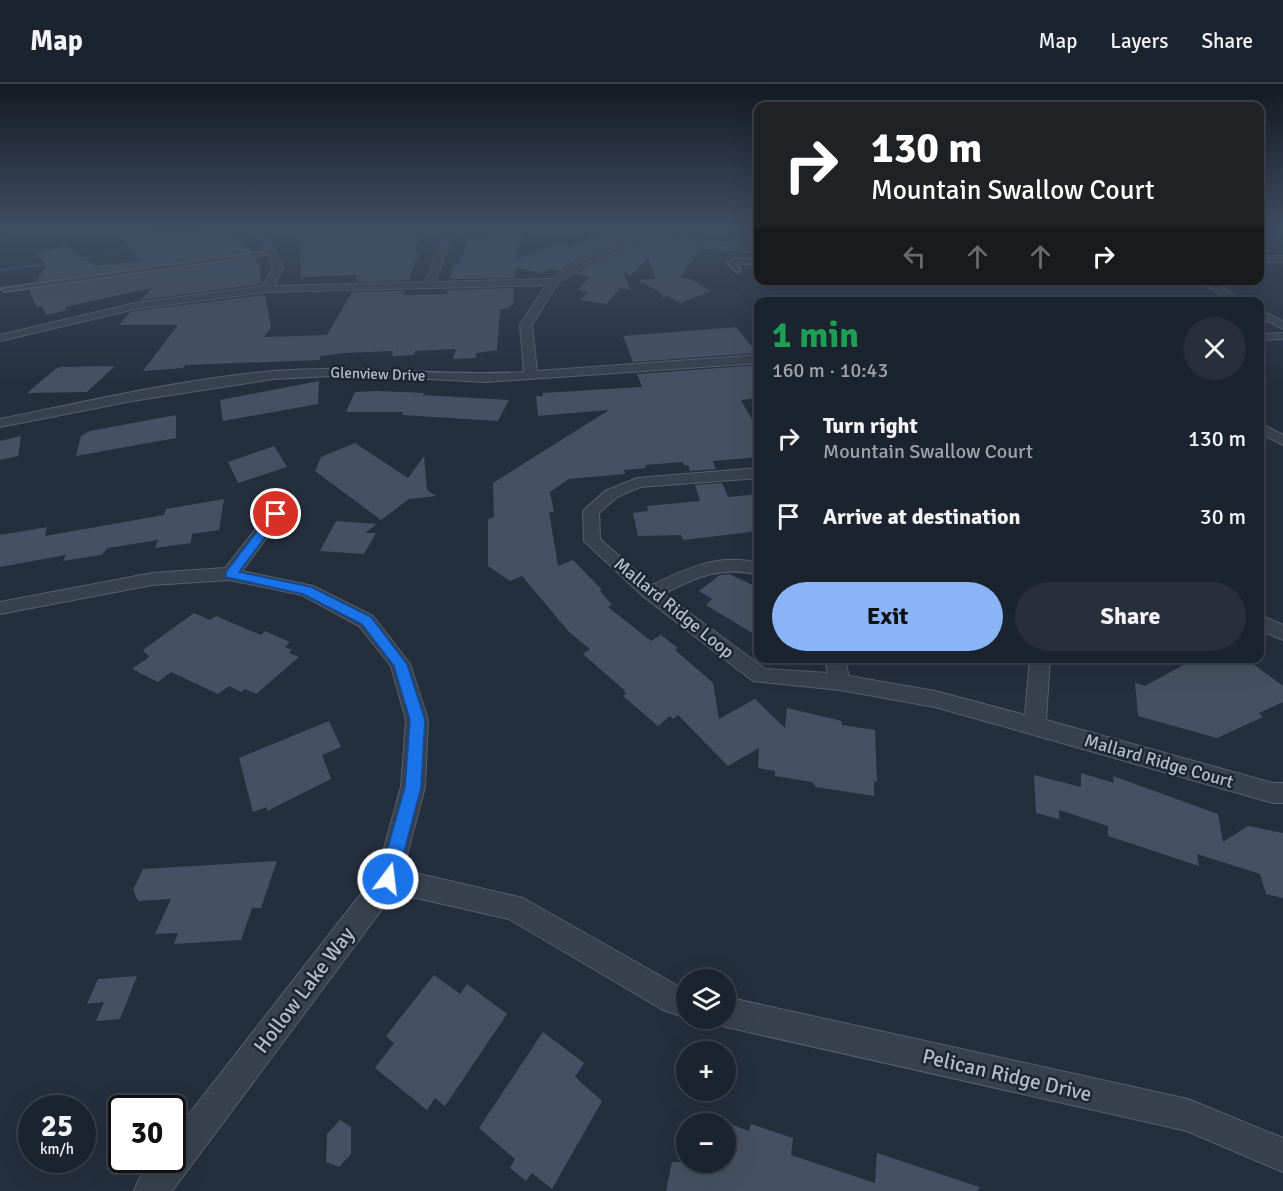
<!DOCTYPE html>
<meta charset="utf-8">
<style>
:root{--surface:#1b232e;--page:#282f3a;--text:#f1f3f6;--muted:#a0a4aa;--line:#39404a;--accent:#8ab4f8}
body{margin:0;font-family:Signika,sans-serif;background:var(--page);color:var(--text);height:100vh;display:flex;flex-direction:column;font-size:22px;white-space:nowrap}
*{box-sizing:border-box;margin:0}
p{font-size:20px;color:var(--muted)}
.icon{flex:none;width:33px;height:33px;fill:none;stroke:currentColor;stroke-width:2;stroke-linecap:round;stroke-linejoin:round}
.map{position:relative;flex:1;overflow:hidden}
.details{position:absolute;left:754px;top:213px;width:510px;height:366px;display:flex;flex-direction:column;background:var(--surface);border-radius:12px;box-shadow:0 6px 24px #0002,0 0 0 2px var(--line)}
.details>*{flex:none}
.hud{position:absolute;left:754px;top:18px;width:510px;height:183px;border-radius:12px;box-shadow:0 6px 24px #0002,0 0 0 2px var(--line);background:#202124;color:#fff;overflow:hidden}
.fabs{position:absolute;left:676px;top:885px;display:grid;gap:12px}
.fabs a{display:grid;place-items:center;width:60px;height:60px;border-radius:50%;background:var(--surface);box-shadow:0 6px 24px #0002,0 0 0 2px var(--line);font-size:30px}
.speed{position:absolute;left:18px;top:1011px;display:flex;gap:12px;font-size:30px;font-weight:700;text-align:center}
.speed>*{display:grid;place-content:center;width:78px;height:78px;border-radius:50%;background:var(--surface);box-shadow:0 6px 24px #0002,0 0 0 2px var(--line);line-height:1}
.speed small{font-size:15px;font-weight:400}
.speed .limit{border:3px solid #111;border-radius:9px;background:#fff;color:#111}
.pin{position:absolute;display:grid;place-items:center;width:51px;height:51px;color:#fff;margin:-26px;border:3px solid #fff;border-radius:50%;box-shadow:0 2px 6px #0007}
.me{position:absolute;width:66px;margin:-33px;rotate:15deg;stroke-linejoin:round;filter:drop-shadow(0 0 4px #0008)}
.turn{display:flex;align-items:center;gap:21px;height:126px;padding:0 18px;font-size:27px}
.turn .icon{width:78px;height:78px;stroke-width:2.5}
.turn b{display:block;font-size:42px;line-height:51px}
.lanes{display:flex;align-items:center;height:57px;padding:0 18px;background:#0003;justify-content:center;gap:30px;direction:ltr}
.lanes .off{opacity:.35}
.round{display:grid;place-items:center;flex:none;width:63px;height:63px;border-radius:32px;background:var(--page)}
.summary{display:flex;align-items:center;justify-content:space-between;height:102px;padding:0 18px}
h1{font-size:36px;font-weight:800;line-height:45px;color:#1e9e55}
.button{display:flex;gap:12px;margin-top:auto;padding:12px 18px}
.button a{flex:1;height:69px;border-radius:36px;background:var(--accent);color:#111;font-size:24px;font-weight:800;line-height:69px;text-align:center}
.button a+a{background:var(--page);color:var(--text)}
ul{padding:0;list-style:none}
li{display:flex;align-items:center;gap:18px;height:78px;padding:0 18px}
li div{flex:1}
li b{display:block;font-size:22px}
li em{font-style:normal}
header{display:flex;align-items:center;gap:36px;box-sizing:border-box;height:84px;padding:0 30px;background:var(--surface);border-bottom:2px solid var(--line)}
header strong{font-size:28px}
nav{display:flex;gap:33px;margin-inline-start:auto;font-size:21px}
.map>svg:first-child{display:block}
</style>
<header>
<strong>Map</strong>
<nav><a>Map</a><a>Layers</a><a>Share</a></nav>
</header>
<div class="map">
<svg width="1283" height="1107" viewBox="0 0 1283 1107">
<rect width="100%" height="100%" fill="#242f3e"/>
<polygon fill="#263c3f" points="0,143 39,143 0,163"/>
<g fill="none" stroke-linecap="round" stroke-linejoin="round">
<g fill="#394c67" fill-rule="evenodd">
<polygon points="140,161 141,163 76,177 74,176"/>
<polygon points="55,178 56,180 0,187 0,185"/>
</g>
</g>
<g fill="#455162">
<polygon points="112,143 130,143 134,147 186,149 208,143 232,143 251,168 36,198 47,180 34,170 66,162 95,182 141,177"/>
<polygon points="289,143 379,144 424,143 414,168 419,168 409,196 358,198 359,196 355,196 358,191 301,193 300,158"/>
<polygon points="496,143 525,143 514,176 560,160 570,163 613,143 667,145 581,173 559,187 549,185 543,189 516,184 515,194 450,195 453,181 459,180 469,153 487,152"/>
<polygon points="666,155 701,165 679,194 688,194 711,207 680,219 666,211 663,215 661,209 638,196 656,195 648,173 631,192 623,188 630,206 620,204 607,220 580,216 588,208 577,206 590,193 575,190 589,181"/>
<polygon points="255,174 259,179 262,200 141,216 152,204 65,223 67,226 46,231 42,222 37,223 30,209 32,205"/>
<polygon points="514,204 513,221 510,221 509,224 500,225 497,266 476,269 476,274 453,275 456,265 415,267 414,271 392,272 393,267 344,269 320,272 320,276 185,281 183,284 143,287 178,241 119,241 130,228 135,227 265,211 271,243 264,253 327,251 352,208 405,207 403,211 447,210 448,206"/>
<polygon points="736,243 757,269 633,278 623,252"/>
<polygon points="759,281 759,314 741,316 759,348 759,373 713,377 716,385 690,387 688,381 684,381 683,378 645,381 646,384 624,386 625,390 569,395 550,408 554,428 549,428 558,482 573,476 602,506 600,507 612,521 608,523 651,557 661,551 678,564 675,566 713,599 719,635 755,615 785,644 787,624 842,637 842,641 875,646 877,698 874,697 874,712 816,703 812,698 775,692 775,687 758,684 759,664 728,682 678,631 673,635 670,632 658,642 623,612 626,610 624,606 583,570 590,565 569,548 522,492 510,497 488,482 488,435 494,433 493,399 609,326 538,332 536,312 543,312 542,309 642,303 637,290"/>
<polygon points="115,282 87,308 27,309 54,286 60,283"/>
<polygon points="319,297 318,320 223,337 220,316"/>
<polygon points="377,307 425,309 422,311 509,316 498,337 402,331 403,328 346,328 355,308"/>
<polygon points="176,331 176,354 76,372 81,352 90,347"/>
<polygon points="21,352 18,372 0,376 0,357"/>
<polygon points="355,359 408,394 424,372 427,406 436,412 409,415 381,436 315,387 321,373"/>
<polygon points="274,362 287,383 238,399 228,378"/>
<polygon points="722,399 728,413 759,410 759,441 751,448 683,456 681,451 638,452 633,429 648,427 647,422 700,417 695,401"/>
<polygon points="224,415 219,446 192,450 191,459 155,464 158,456 108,464 101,471 63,477 66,471 0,483 0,451 47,443 45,452 164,431 166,425"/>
<polygon points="336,437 377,440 365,449 376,449 364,470 320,467"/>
<polygon points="729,490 759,504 759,553 706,521 712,515 699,507 720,491"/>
<polygon points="194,529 210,536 216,532 261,551 265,547 290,558 285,563 292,566 289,569 299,573 256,610 245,605 241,608 229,602 218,610 171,588 158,598 132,585 149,573 143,566"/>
<polygon points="1196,574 1245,574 1283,602 1283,618 1259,629 1263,633 1217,654 1138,632 1135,599 1145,602"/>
<polygon points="329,637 341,663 322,671 331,695 267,727 267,723 253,728 239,674"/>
<polygon points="1081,689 1114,699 1113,692 1218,730 1223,758 1248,742 1283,749 1283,814 1266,810 1260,790 1197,770 1199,782 1142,763 1108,752 1108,742 1059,726 1059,735 1036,729 1034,691 1081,703"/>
<polygon points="277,777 261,824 252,824 241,856 174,860 178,849 155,850 171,815 138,817 133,806 143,785"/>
<polygon points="434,891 460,910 467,900 507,930 445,1022 435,1014 427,1026 375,984 394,959 386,952"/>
<polygon points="137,892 120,935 96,937 104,918 87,920 98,895"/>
<polygon points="543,948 584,979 575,993 602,1017 552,1105 532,1089 526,1097 510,1084 515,1075 479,1044"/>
<polygon points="340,1036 351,1043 351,1070 339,1083 326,1078 327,1050"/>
<polygon points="729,1040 749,1047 751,1040 793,1054 791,1071 875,1099 877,1069 979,1103 978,1107 666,1107 672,1078 726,1078"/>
</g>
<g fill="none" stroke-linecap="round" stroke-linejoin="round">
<g stroke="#565f6c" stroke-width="4">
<g id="service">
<polygon points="132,143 186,145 206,143 186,147 134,145"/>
<polygon points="271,167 273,169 5,207 2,205"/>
<polygon points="733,175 759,176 759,180 734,179 740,186 737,188 728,179"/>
</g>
</g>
<g stroke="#565f6c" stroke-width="2">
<g id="minor">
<path d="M254 143H262L283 183 274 202 425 198 443 153 454 143H463L451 154 435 198 551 195 582 175 681 143H693L675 150 702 157 759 163V169L702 163 666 153 588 179 557 200 532 241 537 287 759 271V279L486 298 353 291 273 295 132 317 0 343V335C90 317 182 295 274 287 358 280 441 293 524 288L520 241 546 201 267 208 135 225 0 257V251L135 219 263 202 273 183Z"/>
<rect x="1260" y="172" width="23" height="6"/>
<polygon points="1198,196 1211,196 1245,218 1232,218"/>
<polygon points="1260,226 1283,237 1283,245 1260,233"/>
<polygon points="1283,249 1283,255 1260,256 1260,250"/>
<polygon points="1260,339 1283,351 1283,361 1260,349"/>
<path d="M759 384V394L640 403 617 413 599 429 600 455 652 501C687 484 720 469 759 479V491C723 481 696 493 664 510L765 585 828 589 824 574H844L849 592 935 607 1025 631 1030 574H1050L1046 636 1273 699H1283V719H1273L935 623 840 606 753 597 644 513 584 457 583 428 585 425 605 407 637 394Z"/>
<polygon points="276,425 284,430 242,487 313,502 373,532 410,580 428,636 425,703 403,786 523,814 678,902 687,904 687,934 663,926 509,835 394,809 172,1107 134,1107 139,1095 154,1076 172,1076 172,1052 377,789 401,703 406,636 391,582 359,542 302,511 230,496 152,501 0,530 0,518 152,489 225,484 270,427"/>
<polygon points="1260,531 1283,541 1283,556 1260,546"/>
<polygon points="726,913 1188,1015 1283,1054 1283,1088 1187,1047 726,943 716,938 714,934 726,934"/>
</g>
</g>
<use href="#service" fill="#38414e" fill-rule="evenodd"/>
<use href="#minor" fill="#38414e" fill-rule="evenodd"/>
</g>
<linearGradient id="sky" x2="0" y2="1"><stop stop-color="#141a22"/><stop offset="0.48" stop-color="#3f4d63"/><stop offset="1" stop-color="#3f4d63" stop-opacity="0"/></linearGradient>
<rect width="1283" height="298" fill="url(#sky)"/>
<polygon fill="#1a73e8" stroke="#114b97" stroke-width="1.5" points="272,428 282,430 239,488 311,503 371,533 407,580 425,636 421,703 397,795 395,801 388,804 382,801 379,795 405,703 410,636 394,582 362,540 303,510 226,493 226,488"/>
<g text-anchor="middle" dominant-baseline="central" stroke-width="5" stroke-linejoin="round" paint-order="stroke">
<g font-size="15" fill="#b4bcc9" stroke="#1d2633">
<text transform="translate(378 290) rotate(2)">Glenview Drive</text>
</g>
<g font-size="18" fill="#b4bcc9" stroke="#1d2633">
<text transform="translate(674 524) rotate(39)">Mallard Ridge Loop</text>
<text transform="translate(1159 677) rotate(16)">Mallard Ridge Court</text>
</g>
<g font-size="21" fill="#b4bcc9" stroke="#1d2633">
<text transform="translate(304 906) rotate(-53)">Hollow Lake Way</text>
<text transform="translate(1007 991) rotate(13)">Pelican Ridge Drive</text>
</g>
</g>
</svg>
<div class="fabs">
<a><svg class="icon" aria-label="layers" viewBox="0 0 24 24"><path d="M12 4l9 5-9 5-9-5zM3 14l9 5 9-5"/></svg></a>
<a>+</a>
<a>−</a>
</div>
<div class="speed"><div>25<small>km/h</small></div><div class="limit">30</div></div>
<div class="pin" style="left:276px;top:430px;background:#d93025"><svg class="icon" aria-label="arrive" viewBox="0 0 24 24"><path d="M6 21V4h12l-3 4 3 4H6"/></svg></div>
<svg class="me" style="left:388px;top:795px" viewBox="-20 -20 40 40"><circle r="17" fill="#1a73e8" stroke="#fff" stroke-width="3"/><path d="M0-11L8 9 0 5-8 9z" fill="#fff"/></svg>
<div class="hud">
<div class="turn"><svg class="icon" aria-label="right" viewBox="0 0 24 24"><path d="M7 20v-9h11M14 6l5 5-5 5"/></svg><div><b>130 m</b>Mountain Swallow Court</div></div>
<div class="lanes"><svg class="icon off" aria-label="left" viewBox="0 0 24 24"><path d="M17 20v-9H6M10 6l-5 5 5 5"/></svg><svg class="icon off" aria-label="ahead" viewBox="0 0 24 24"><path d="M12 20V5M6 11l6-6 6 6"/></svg><svg class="icon off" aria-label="ahead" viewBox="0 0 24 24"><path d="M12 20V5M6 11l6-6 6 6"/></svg><svg class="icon" aria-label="right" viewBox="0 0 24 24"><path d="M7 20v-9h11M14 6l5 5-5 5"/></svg></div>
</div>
<section class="details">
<div class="summary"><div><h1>1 min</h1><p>160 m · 10:43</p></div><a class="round"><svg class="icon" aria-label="close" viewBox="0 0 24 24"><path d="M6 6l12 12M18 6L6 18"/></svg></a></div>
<ul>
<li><svg class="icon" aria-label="right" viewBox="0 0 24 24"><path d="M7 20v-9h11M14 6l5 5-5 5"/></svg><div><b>Turn right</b><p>Mountain Swallow Court</p></div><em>130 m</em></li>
<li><svg class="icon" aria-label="arrive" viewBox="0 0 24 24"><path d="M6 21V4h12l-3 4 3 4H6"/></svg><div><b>Arrive at destination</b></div><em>30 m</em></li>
</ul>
<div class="button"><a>Exit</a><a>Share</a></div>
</section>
</div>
